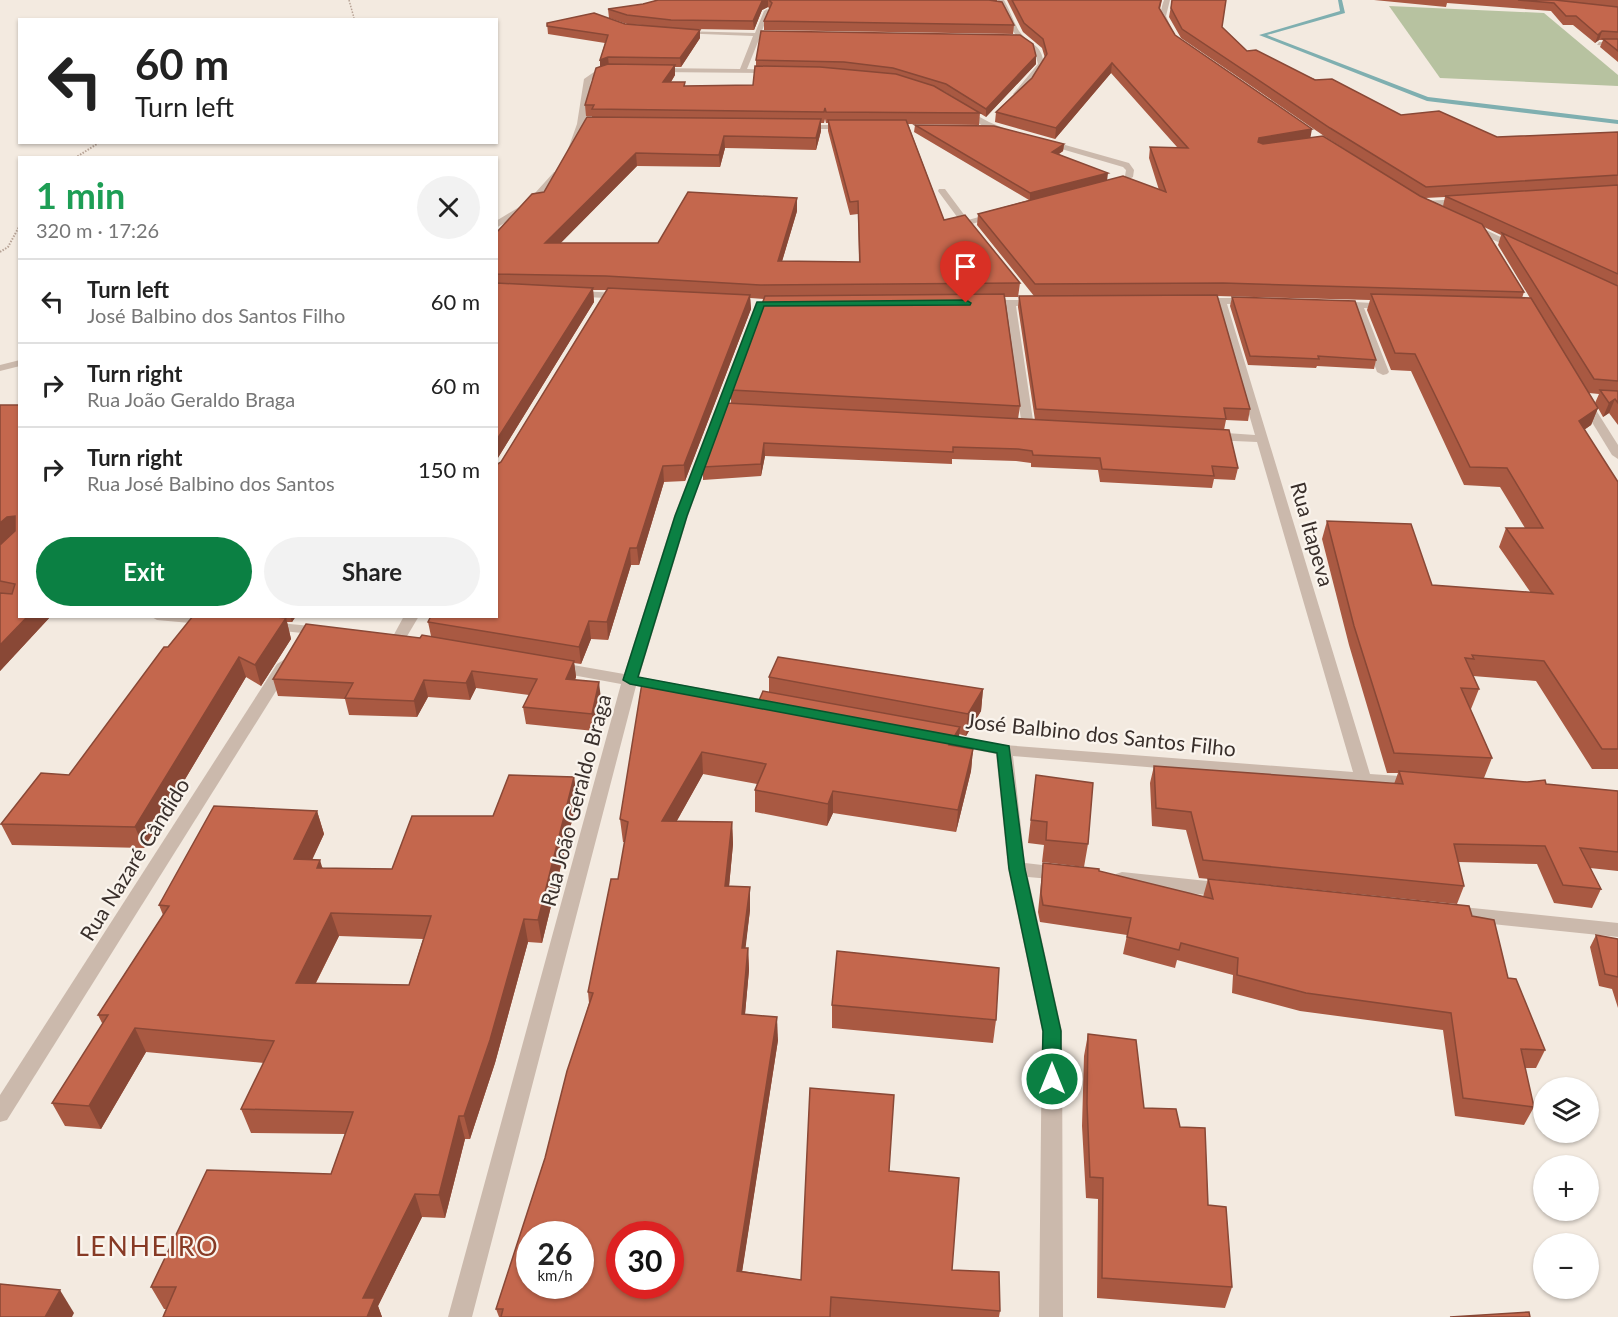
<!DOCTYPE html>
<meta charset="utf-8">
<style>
:root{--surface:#fff;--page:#f2f2f2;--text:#222;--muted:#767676;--line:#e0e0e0;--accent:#0b8043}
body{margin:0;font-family:Lato,sans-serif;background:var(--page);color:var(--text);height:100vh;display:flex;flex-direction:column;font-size:22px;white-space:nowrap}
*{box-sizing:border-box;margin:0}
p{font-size:20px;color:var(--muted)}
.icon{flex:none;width:33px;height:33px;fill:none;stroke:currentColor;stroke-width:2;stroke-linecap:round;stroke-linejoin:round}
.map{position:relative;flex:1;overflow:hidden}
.sheet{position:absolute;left:18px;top:156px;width:480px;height:462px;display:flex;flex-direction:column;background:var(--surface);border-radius:0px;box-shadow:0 2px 4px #0004}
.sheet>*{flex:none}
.top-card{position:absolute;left:18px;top:18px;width:480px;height:126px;border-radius:0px;box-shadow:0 2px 4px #0004;background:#fff;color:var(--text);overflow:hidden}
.controls{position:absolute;left:1533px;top:1077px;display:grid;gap:12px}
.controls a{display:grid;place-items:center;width:66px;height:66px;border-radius:50%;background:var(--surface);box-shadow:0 2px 4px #0004;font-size:30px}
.speed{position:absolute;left:516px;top:1221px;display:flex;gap:12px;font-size:30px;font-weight:700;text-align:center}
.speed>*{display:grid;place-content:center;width:78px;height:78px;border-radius:50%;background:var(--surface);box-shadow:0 2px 4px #0004;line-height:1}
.speed small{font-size:15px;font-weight:400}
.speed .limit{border:9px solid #d22;background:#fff;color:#111}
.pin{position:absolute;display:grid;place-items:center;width:51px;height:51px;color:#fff;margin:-62px -26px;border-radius:50% 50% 50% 0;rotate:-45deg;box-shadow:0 0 6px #0007}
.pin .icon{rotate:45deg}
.me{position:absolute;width:66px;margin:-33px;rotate:0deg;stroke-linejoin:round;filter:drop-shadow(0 0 4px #0008)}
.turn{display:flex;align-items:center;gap:21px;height:126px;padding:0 18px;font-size:27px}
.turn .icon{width:78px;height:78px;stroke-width:2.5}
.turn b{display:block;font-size:42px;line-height:51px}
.round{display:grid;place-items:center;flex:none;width:63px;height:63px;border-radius:32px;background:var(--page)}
.head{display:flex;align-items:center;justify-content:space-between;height:102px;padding:0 18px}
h1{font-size:36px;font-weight:700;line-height:45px;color:#1e9e55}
.action{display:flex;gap:12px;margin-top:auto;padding:12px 18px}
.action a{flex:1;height:69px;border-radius:36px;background:var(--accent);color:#fff;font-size:24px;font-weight:700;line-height:69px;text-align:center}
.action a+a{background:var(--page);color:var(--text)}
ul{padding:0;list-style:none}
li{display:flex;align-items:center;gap:18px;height:84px;padding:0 18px;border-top:2px solid var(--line)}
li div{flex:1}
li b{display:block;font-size:22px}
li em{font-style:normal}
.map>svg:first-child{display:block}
</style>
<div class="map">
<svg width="1618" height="1317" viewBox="0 0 1618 1317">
<rect width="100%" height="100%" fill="#f3eae0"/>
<polygon fill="#b7c2a0" points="1389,6 1544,13 1618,75 1618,86 1440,78"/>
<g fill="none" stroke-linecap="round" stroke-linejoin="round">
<polygon fill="#7fafb0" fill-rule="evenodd" points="1338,0 1342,0 1345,13 1267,35 1428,97 1618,120 1618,124 1427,101 1259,35 1340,11"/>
<polyline stroke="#b7a396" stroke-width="1.5" stroke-dasharray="1.5 1.5" stroke-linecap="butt" points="349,0 354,18 349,20"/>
<g stroke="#b7a396" stroke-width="2" stroke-dasharray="1.5 1.5" stroke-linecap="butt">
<polyline points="75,158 100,142"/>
<polyline points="0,252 8,247 20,225"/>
</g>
<g fill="#cbb9ac" fill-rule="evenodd">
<path d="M998 0H1004C1010 10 1013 21 1019 31 1030 46 1041 42 1044 64L1017 96 1013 94 1038 64C1034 43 1022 46 1013 31 1007 21 1004 10 998 0Z"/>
<polygon points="767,9 770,11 761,33 782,35 760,37 747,69 773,70 775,73 656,72 653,70 656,68 740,69 753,36 677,33 680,31 755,33 764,11"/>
<polygon points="1599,42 1618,42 1618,46 1597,45"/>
<polygon points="616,69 616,71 598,75 591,80 585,124 574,150 567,152 577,124 584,79 594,72"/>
<polygon points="963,108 989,122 1013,132 1009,134 983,126 960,112"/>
<polygon points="801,125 849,125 853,127 849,129 798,129"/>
<polygon points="1044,139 1129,163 1134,170 1133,177 1114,187 1108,187 1108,183 1125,176 1126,170 1123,167 1041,143 1041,139"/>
<polygon points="554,172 561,174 532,207 496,228 496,221 526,203"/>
<polygon points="939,189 945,189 968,220 997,212 1001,215 972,224 977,231 969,233 938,191"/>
<polygon points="1466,199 1467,201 1463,204 1421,207 1417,204 1421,201"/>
<polygon points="574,291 622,293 627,296 622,299 570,296 570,292"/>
<polygon points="1249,298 1253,299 1253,303 1227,304 1370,774 1414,777 1420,779 1422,783 1420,787 1414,789 1013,756 1025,863 1068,868 1071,873 1068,878 1062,880 1028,877 1062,1031 1063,1317 1039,1317 1042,1031 1008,869 996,754 940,743 932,738 940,733 1004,745 1353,772 1257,442 1212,440 1206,436 1212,432 1255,435 1217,304 1198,304 1193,301 1198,298"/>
<polygon points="1036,300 1041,303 1040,305 1016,306 1034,427 1028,431 1022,427 1005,306 985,306 980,303 985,300"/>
<polygon points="1336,301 1391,304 1391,308 1387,309 1364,308 1389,372 1387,374 1383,375 1377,372 1354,308 1332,306 1331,304"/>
<polygon points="756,302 765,304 688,516 639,677 778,702 786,707 778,712 636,686 472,1317 448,1317 621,684 556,672 548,667 556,662 624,674 674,516"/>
<polygon points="20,360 20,366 0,371 0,365"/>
<polygon points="150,616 210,616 219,621 212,625 157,620"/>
<polygon points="404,616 419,616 403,643 393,643 391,640"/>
<polygon points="268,622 322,627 329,631 322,635 263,629 261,626 263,623"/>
<polygon points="285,659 293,664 7,1120 0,1122 0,1095 277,664"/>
<polygon points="1122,872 1226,883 1232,885 1235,890 1232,895 1226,897 1122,886 1116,884 1113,879 1116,874"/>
<polygon points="1453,906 1618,923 1618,937 1453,920 1446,918 1444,913 1446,908"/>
</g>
<g fill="#cbb9ac" fill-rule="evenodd">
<path d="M1164 0H1170L1166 16 1173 32 1170 34C1159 25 1159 13 1164 0Z"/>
<polygon points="1468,224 1474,224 1523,248 1515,250 1468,228"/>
<polygon points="1585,398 1589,399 1618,445 1618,459 1612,455 1579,401"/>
</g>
</g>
<g fill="#a95942" fill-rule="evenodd">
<path d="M658 0H997V1L1014 25 1013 34 764 30V21L770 9 768 7 762 10 754 30 692 29 700 30V38L681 67H675V75L671 82 685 86 753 85 756 66V60L1036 56V64L986 117 945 92 940 90 980 113 979 125 908 124 944 220 1020 283 1018 297H1005L1020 406 1018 419 1035 420 1018 307 1019 296H1034L977 225 978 214 1029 200 914 132 915 125 1064 144 1063 151 1059 154 1107 180 1159 190 1149 158 1150 147H1177L1111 73 1055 139 995 122 996 112 1032 78 1045 58 1042 48 1023 32 1007 0H1162L1160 9 1175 35 1311 138 1390 178 1327 138 1181 38 1169 17 1172 0 1222 27 1247 51 1401 115 1497 137 1618 132V425L1609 413 1603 417 1598 408 1591 425 1584 430 1618 482V769H1592L1536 681 1473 676 1479 689 1471 709H1470L1492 758 1484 778 1618 791V871L1590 868 1601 889 1592 908 1554 903 1537 864 1458 862 1464 886 1457 904 1199 878 1186 830 1152 826 1150 783 1154 766 1394 784 1398 773H1387L1349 645 1322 539 1327 521 1432 585 1531 593 1499 547 1506 528H1525L1500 487 1464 485 1411 371 1391 370 1367 310 1370 300 1217 296 1250 409 1248 421 1226 420 1224 430 1238 468 1235 480 1214 479 1212 488 1100 482 1098 470 1031 467V463L1016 461 952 459V464L765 456 761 476 703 480V467L731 404V390L764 299 750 298 751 309 685 481 664 482 639 565H631L608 640 591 639 581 664 574 663 576 677 575 680 601 699 594 731 526 724 523 707 529 695 476 688 470 700 428 697 417 717 349 715 345 699 278 696 273 679 420 638 431 636 428 622 496 616 501 462 607 290H593L594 302 496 461V233L544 192 592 117V116H586L585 105 600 67V60L605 43 548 34 547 23 642 25 627 24 609 18 608 9 643 4ZM825 119 826 123H828V131L850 215 858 214 859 262 782 261 797 211 658 243H560L637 166 720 167 725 148 816 150 821 131V123H824ZM1445 197 1443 206 1425 198ZM1484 227 1501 235 1498 245 1530 298H1522L1524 292ZM1589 393 1599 394 1595 403Z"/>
<polygon points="1374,0 1618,0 1618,62 1600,47 1603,40 1599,40 1595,43 1573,25 1563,25 1551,11 1447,3 1446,7"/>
<polygon points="1232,297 1376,360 1374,369 1317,366 1316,368 1248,365 1230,306"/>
<polygon points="0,405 51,616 0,671"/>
<polygon points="193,616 296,616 292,622 287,622 291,639 261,686 246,677 144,848 12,845 1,824 69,775"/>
<polygon points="769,677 983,689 981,711 966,736 959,734 958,746 973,749 971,771 956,832 833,813 827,826 755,812 755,790 757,784 703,774 676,822 732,822 733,844 729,886 750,887 750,910 745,948 748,948 749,970 745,1014 778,1040 742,1271 801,1280 889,1171 952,1270 1000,1311 999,1317 499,1317 496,1309 545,1158 589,1003 588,992 618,879 625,842 623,842 620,819 696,694 757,705 769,692"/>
<polygon points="1036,775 1088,844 1084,867 1042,862 1044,845 1028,843"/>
<path d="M574 777 577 800 542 943 528 942 495 1063 470 1139H465L445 1218 422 1217 378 1306 382 1317H163L166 1309H164L151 1287 331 1174 345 1134 251 1133 241 1109 264 1063 146 1052 101 1129 65 1126 52 1103 103 1025 98 1015 163 915 159 905 317 811 324 834 312 859 323 868 392 869 493 816ZM339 936 423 939 409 985 316 983Z"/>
<polygon points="1043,863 1099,871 1203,897 1208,879 1472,916 1508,978 1545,1050 1536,1068 1525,1068 1534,1107 1524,1125 1455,1116 1443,1030 1300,1011 1232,993 1233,975 1177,960 1175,968 1123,954 1127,935 1040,922 1038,912"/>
<polygon points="1596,935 1618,939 1618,1008 1612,989 1599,986 1590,947"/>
<polygon points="832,1005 996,1020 993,1043 832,1028"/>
<polygon points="1088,1034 1144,1108 1180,1127 1208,1205 1232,1287 1225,1308 1097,1298 1098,1199 1086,1198 1082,1126 1084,1056"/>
</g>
<g fill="#894836">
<polygon points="765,0 768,0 768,7 762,10 754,30 753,21 762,1"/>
<polygon points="700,30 700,38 681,67 680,58"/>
<polygon points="1602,31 1599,40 1595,43 1598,35"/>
<polygon points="1036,56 1036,64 986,117 986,109"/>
<polygon points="608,57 609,66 600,68 600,60"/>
<polygon points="1112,63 1111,73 1055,139 1056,128"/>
<polygon points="675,65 675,75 664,93 663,82"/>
<polygon points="821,119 821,131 816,150 816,138"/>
<polygon points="1312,129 1310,140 1257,149 1259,138"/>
<polygon points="724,136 725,148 720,167 719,155"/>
<polygon points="1064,144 1063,151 1051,159 1052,152"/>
<polygon points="636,153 637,166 547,257 545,243"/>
<polygon points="1108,173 1107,181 1030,201 1030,193"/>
<polygon points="797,198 797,211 778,275 778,261"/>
<polygon points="593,288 594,302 496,461 496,441"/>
<polygon points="750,295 751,309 685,481 684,465"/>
<polygon points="1615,399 1609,413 1603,417 1609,403"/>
<polygon points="1598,408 1591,425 1572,438 1579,421"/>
<polygon points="764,443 765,456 761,476 761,464"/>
<polygon points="663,466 664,482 639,565 637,548"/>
<polygon points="15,516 20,528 0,547 0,523 7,517"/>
<polygon points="630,548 631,565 608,640 607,622"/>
<polygon points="28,616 51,616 0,671 0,645"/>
<polygon points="276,616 278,616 280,626 286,618 291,639 261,686 255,665"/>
<polygon points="290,616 296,616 292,622"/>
<polygon points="589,621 591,639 581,664 579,647"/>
<polygon points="239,657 246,677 144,848 135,827"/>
<polygon points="574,661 576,677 568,696 566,679"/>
<polygon points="472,671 476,688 470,700 466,683"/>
<polygon points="424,680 428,697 417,717 414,701"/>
<polygon points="599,682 601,699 594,731 592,714"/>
<polygon points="983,689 981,711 966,736 968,714"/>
<polygon points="960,727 958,749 949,745"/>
<polygon points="973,749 971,771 956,832 958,810"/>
<polygon points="702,752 703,774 664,844 662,821"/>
<polygon points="574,777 577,800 542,943 538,920"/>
<polygon points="833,791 833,813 827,826 828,804"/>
<polygon points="317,811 324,834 302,882 294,859"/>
<polygon points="732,822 733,844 727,908 725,886"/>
<polygon points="320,860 327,883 317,868"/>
<polygon points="750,887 750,910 743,970 742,948"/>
<polygon points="331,913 339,936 304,1006 296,983"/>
<polygon points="524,919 528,942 495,1063 470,1139 464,1116"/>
<polygon points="748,948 749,970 743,1036 742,1014"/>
<polygon points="777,1017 778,1040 739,1292 737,1271"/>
<polygon points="135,1028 146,1052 101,1129 89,1106"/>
<polygon points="459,1116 465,1139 445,1218 439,1195"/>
<polygon points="415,1194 422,1217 378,1306 382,1317 367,1317 363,1298"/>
<polygon points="60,1290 74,1313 72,1317 45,1317"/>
</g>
<g fill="#c4674d" stroke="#894836" stroke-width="1.5" fill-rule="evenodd">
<polygon points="658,0 765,0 762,1 753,21 671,20 627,15 608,9 643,4"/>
<polygon points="769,0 989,0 1002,2 1014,25 764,21 772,3"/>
<polygon points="1012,0 1161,0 1159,8 1175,35 1312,129 1259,138 1258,142 1263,144 1323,136 1420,196 1482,224 1524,292 1223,283 1035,284 978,214 1123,176 1166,192 1150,147 1188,148 1112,63 1056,128 996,112 1032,78 1047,54 1043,39 1024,23"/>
<polygon points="1172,0 1226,0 1222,27 1247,51 1256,50 1315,80 1332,79 1401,115 1439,111 1497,137 1618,132 1618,175 1426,187 1330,128 1182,29 1171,8"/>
<polygon points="1518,0 1555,0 1618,7 1618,32 1602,31 1598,35 1576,16 1566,16 1554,3"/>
<polygon points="594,13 625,24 700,30 680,58 608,57 600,60 608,35 547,26 547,23"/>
<polygon points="761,31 1020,35 1033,44 1036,56 986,109 946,84 893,68 844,62 756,60"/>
<polygon points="1603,39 1618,39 1618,51"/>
<polygon points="608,64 675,65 663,82 685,82 684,86 753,85 755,66 820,67 896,74 934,86 980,113 826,112 825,108 824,112 592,109 594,105 585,105 596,68"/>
<polygon points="587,117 821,119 816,138 724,136 719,155 636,153 545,243 658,243 688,192 797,198 778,261 860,262 858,201 850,202 828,120 906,120 944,220 965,215 1020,283 760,285 606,276 496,274 496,233 532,194 544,192"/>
<polygon points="915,125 994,126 1064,144 1052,152 1108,173 1030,193"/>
<polygon points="1618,185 1618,274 1445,196"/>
<polygon points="1502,233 1618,286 1618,381 1594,379"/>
<polygon points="496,283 593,288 496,441"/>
<polygon points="608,288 750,295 684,465 663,466 637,548 630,548 607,622 589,621 579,647 428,622 431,616 496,616 496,465 501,462"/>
<polygon points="1004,294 1020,406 731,390 765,296"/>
<polygon points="1371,294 1531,298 1598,408 1579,421 1618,482 1618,749 1602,749 1544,661 1472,655 1474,659 1465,658 1479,689 1461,688 1492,758 1394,753 1354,626 1327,521 1411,524 1432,585 1553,594 1506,528 1543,528 1507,468 1470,467 1415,354 1395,353"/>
<polygon points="1217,295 1250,409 1224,408 1226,419 1036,409 1019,296"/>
<polygon points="1232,297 1355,301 1376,360 1318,356 1319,359 1250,356"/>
<polygon points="1600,390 1618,391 1618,403 1615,399 1609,403"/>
<polygon points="726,403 1229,430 1238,468 1212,466 1214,476 1102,469 1100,458 1033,455 1032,451 1018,449 953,447 953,452 764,443 761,464 703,467"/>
<polygon points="0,405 20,405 20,616 28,616 0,645 0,593 12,594 15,584 0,581 0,545 15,531 15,516 7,517 0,523"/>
<polygon points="193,616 276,616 275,617 286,618 255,665 239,657 135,827 1,824 41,773 69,775 164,647 168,647"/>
<polygon points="306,624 420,638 422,635 574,661 566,679 599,682 592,714 523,707 537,679 472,671 466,683 424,680 414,701 345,698 353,683 273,679"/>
<polygon points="778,657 983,689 968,714 769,677"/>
<path d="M642 683 696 690 694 694 757 705 763 691 960 727 949 745 973 749 958 810 833 791 828 804 755 790 766 764 702 752 662 821 732 822 725 886 750 887 742 948H748L742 1014 777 1017 737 1271 801 1280 810 1088 894 1095 889 1171 959 1178 952 1270 999 1272 1000 1311 831 1297 830 1317H501L503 1309H496L545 1158 567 1071 593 993 588 992 611 879H618L628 822 620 819ZM530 1234H580V1286H530ZM620 1234H670V1286H620Z"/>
<polygon points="1154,766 1403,784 1399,771 1527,782 1545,780 1546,784 1618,791 1618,852 1580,848 1601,889 1563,885 1545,846 1454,844 1464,886 1203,860 1191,812 1156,808"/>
<path d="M509 775 574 777 538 920 524 919 490 1040 464 1116H459L439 1195 415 1194 363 1298H375L367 1317H163L176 1287H151L207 1170 331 1174 353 1112 241 1109 274 1041 135 1028 89 1106 52 1103 108 1015H98L169 906 159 905 214 806 317 811 294 859 320 860 317 868 392 869 412 816H493ZM331 913 431 916 409 985 296 983Z"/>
<polygon points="1036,775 1093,783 1088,844 1046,840 1047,822 1031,820"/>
<polygon points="1043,863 1099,869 1099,871 1213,899 1208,879 1469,906 1472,916 1494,920 1508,978 1516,979 1545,1050 1521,1049 1534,1107 1463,1098 1451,1013 1306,993 1237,975 1238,958 1181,943 1179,950 1127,937 1131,918 1043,905 1041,894"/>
<polygon points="1596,935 1618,939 1618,977 1605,974"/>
<polygon points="837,951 999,968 996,1020 832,1005"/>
<polygon points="1088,1034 1136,1040 1144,1108 1176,1109 1180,1127 1205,1128 1208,1205 1226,1207 1232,1287 1102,1278 1103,1178 1090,1177 1087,1104"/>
<polygon points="0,1284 60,1290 45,1317 0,1317"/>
<polygon points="1529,1312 1530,1317 1450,1317"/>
</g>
<polygon fill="#0b8043" stroke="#07532c" stroke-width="1.5" points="966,300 971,303 970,305 764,306 687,516 638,677 1009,746 1025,869 1061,1031 1061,1079 1058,1084 1052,1087 1045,1084 1042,1079 1043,1031 1009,869 997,753 630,684 623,680 675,516 757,302"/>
<g text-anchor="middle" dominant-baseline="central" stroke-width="4.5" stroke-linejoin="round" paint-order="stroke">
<g font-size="21" fill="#392f2b" stroke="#faf4ed">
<text transform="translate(1313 534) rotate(74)">Rua Itapeva</text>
<text transform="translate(1101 734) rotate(6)">José Balbino dos Santos Filho</text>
<text transform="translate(575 800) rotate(-75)">Rua João Geraldo Braga</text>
<text transform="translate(134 859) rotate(-58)">Rua Nazaré Cândido</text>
</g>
<g font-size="27" letter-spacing="1.5" fill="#873a25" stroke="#faf4ed">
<text x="147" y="1245">LENHEIRO</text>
</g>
</g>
</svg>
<div class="controls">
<a><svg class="icon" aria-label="layers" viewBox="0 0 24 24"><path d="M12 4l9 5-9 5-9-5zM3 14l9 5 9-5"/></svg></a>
<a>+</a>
<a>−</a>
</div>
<div class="speed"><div>26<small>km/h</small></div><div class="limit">30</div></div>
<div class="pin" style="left:966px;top:303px;background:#d93025"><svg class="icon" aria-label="arrive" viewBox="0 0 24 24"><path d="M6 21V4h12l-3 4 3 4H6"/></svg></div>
<svg class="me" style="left:1052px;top:1079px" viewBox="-20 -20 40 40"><circle r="17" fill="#0b8043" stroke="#fff" stroke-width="3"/><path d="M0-11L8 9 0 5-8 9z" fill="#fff"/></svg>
<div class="top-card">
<div class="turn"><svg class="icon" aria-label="left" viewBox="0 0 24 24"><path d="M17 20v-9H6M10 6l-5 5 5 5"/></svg><div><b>60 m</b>Turn left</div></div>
</div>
<section class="sheet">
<div class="head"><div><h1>1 min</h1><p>320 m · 17:26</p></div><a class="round"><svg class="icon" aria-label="close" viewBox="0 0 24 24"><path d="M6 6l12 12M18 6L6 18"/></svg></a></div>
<ul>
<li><svg class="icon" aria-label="left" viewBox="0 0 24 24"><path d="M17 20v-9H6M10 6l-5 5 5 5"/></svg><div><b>Turn left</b><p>José Balbino dos Santos Filho</p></div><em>60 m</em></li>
<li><svg class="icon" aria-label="right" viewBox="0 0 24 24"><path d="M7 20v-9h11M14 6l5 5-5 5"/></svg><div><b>Turn right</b><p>Rua João Geraldo Braga</p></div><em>60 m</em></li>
<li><svg class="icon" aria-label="right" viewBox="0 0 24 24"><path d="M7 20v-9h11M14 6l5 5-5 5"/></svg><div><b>Turn right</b><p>Rua José Balbino dos Santos</p></div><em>150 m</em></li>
</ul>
<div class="action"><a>Exit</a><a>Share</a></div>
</section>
</div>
